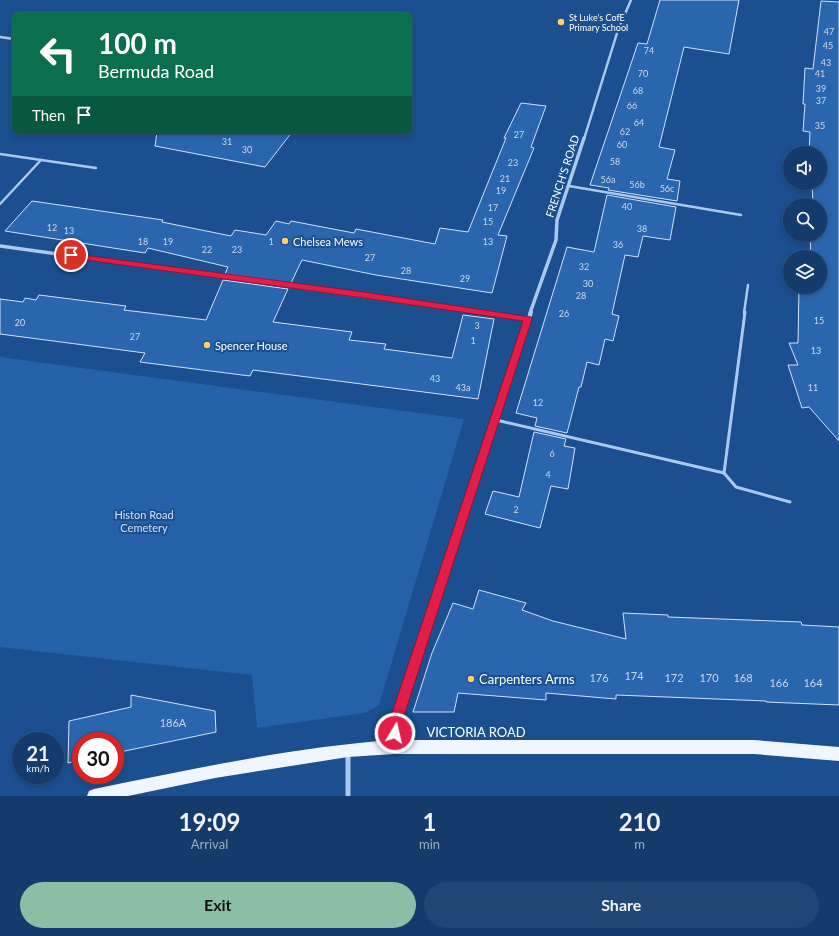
<!DOCTYPE html>
<style>
:root{--surface:#143b6b;--page:#214673;--text:#f1f3f6;--muted:#9dadc1;--line:#33557e;--accent:#8abfa5}
body{margin:0;font-family:Lato,sans-serif;background:var(--page);color:var(--text);height:100vh;display:flex;flex-direction:column;font-size:15px;white-space:nowrap}
*{box-sizing:border-box;margin:0}
p{font-size:13px;color:var(--muted)}
.icon{flex:none;width:22px;height:22px;fill:none;stroke:currentColor;stroke-width:2;stroke-linecap:round;stroke-linejoin:round}
.map{position:relative;height:796px;overflow:hidden}
.drawer{display:flex;flex-direction:column;background:var(--surface);flex:1}
.drawer>*{flex:none}
.banner{position:absolute;left:12px;top:12px;width:400px;height:122px;border-radius:6px;box-shadow:0 2px 6px #0003,0 0 0 1px var(--line);background:#0b6e4f;color:#fff;overflow:hidden}
.tools{position:absolute;left:783px;top:146px;display:grid;gap:8px}
.tools a{display:grid;place-items:center;width:44px;height:44px;border-radius:50%;background:var(--surface);box-shadow:0 2px 6px #0003,0 0 0 1px var(--line);font-size:20px}
.speed{position:absolute;left:12px;top:732px;display:flex;gap:8px;font-size:20px;font-weight:700;text-align:center}
.speed>*{display:grid;place-content:center;width:52px;height:52px;border-radius:50%;background:var(--surface);box-shadow:0 2px 6px #0003,0 0 0 1px var(--line);line-height:1}
.speed small{font-size:10px;font-weight:400}
.speed .limit{border:6px solid #d22;background:#fff;color:#111}
.pin{position:absolute;display:grid;place-items:center;width:34px;height:34px;color:#fff;margin:-17px;border:2px solid #fff;border-radius:50%;box-shadow:0 1px 4px #0007}
.me{position:absolute;width:44px;margin:-22px;rotate:9deg;stroke-linejoin:round;filter:drop-shadow(0 0 3px #0008)}
.turn{display:flex;align-items:center;gap:14px;height:84px;padding:0 20px;font-size:18px}
.turn .icon{width:52px;height:52px;stroke-width:2.5}
.turn b{display:block;font-size:28px;line-height:34px}
.then{display:flex;align-items:center;height:38px;padding:0 20px;background:#0003;gap:8px;font-size:15px}
.eta{display:flex;justify-content:space-evenly;align-items:center;height:68px;text-align:center}
.eta b{font-size:24px;font-weight:700;line-height:28px}
.action{display:flex;gap:8px;margin-top:auto;padding:8px 20px}
.action a{flex:1;height:46px;border-radius:24px;background:var(--accent);color:#111;font-size:16px;font-weight:700;line-height:46px;text-align:center}
.action a+a{background:var(--page);color:var(--text)}
.map>svg:first-child{display:block}
</style>
<div class="map">
<svg width="839" height="796" viewBox="0 0 839 796">
<rect width="100%" height="100%" fill="#1b4f8f"/>
<polygon fill="#2461a8" points="0,357 464,419 379,705 365,713 257,728 252,675 0,647"/>
<g fill="#2a66ad" stroke="#cfe3fa">
<polygon points="660,0 739,0 729,54 684,47 659,147 675,150 667,179 680,181 677,201 608,190 609,188 590,185 638,43 647,44"/>
<polygon points="821,1 839,2 839,441 809,407 802,408 788,365 798,365 789,343 798,343 799,287 820,287 820,257 811,257 810,235 820,235 820,205 813,205 812,183 820,183 820,153 809,153 810,132 803,131 805,104 803,104 805,68 813,69"/>
<polygon points="521,103 546,106 531,147 534,148 498,235 507,236 492,293 376,275 302,260 291,283 225,274 228,267 148,248 145,253 5,231 32,201 163,220 162,222 231,236 235,230 266,235 276,221 289,224 291,221 354,233 356,229 435,244 440,228 468,232 506,138 504,138"/>
<polygon points="157,132 292,132 265,167 155,146"/>
<polygon points="607,195 676,207 670,240 643,236 638,257 625,255 612,314 619,316 613,341 605,339 599,365 587,362 581,387 579,387 567,433 535,426 537,418 516,413 567,247 594,252"/>
<polygon points="223,280 288,289 273,322 352,332 349,340 386,344 384,349 452,358 463,315 494,319 478,399 253,370 250,376 140,362 145,353 0,334 0,299 23,302 25,298 36,300 39,295 126,306 124,310 206,320"/>
<polygon points="534,432 566,439 564,446 575,448 568,489 551,486 540,528 485,514 493,491 519,497"/>
<polygon points="479,590 526,603 522,610 553,621 626,639 623,613 668,615 668,617 801,622 802,625 839,627 839,705 766,702 766,701 616,695 616,699 546,693 546,700 458,693 454,712 413,712 432,653 453,603 473,609"/>
<polygon points="131,695 215,711 216,732 115,753 115,741 81,741 81,760 68,763 69,721 131,707"/>
</g>
<g fill="none" stroke-linecap="round" stroke-linejoin="round">
<g stroke="#a9c9ee" stroke-width="2.5">
<polyline points="0,154 96,168"/>
<polyline points="569,186 741,215"/>
<polyline points="0,204 41,160"/>
<polyline points="744,313 748,285"/>
</g>
<g stroke="#a9c9ee" stroke-width="3">
<polyline points="496,420 724,473 745,312"/>
<polyline points="724,473 736,487 790,502"/>
</g>
<g stroke="#a9c9ee" stroke-width="2.5">
<polyline points="0,37 14,39"/>
<polyline points="584,139 618,30 631,0"/>
</g>
<g stroke="#a9c9ee" stroke-width="3.5">
<polyline points="0,246 484,313"/>
<polyline points="530,313 556,240 557,220 584,138"/>
</g>
<g stroke="#a9c9ee" stroke-width="4">
<polyline points="477,312 528,319"/>
<polyline points="459,528 531,312"/>
</g>
<g stroke="#a9c9ee" stroke-width="5">
<polyline points="394,744 396,719 459,527"/>
<polyline points="348,752 348,796"/>
</g>
<path fill="#f0f6ff" fill-rule="evenodd" d="M394 740H754L839 747V761L754 754H394L348 757 215 778 128 796H87L89 791 94 789C193 769 293 747 394 740Z"/>
</g>
<polygon fill="#e11d48" stroke="#92132f" points="68,253 364,292 531,317 532,319 403,719 400,737 395,739 391,737 389,733 390,719 523,321 364,298 71,258 67,255"/>
<g fill="#ffd166" stroke="#1b4f8f" stroke-width="1.5">
<circle cx="561" cy="22" r="4"/>
<circle cx="285" cy="241" r="4"/>
<circle cx="207" cy="345" r="4"/>
<circle cx="471" cy="679" r="4"/>
</g>
<g text-anchor="middle" dominant-baseline="central" stroke-width="4" stroke-linejoin="round" paint-order="stroke">
<g font-size="9" fill="#fff" stroke="#1b4f8f" text-anchor="start">
<text x="569" y="17">St Luke's CofE<tspan x="569" dy="10">Primary School</tspan></text>
</g>
<g font-size="9" fill="#cad9ea">
<text x="829" y="31">47</text>
<text x="828" y="45">45</text>
<text x="649" y="50">74</text>
<text x="826" y="62">43</text>
<text x="643" y="73">70</text>
<text x="820" y="73">41</text>
<text x="821" y="88">39</text>
<text x="638" y="90">68</text>
<text x="821" y="100">37</text>
<text x="632" y="105">66</text>
<text x="639" y="122">64</text>
<text x="820" y="125">35</text>
<text x="625" y="131">62</text>
<text x="519" y="134">27</text>
<text x="227" y="141">31</text>
<text x="622" y="144">60</text>
<text x="247" y="149">30</text>
<text x="615" y="161">58</text>
<text x="513" y="162">23</text>
<text x="505" y="178">21</text>
<text x="608" y="179">56a</text>
<text x="637" y="184">56b</text>
<text x="667" y="188">56c</text>
<text x="501" y="190">19</text>
<text x="627" y="206">40</text>
<text x="493" y="207">17</text>
<text x="488" y="221">15</text>
<text x="52" y="227">12</text>
<text x="642" y="228">38</text>
<text x="69" y="230">13</text>
<text x="143" y="241">18</text>
<text x="168" y="241">19</text>
<text x="271" y="241">1</text>
<text x="488" y="241">13</text>
<text x="618" y="244">36</text>
<text x="207" y="249">22</text>
<text x="237" y="249">23</text>
<text x="370" y="257">27</text>
<text x="584" y="266">32</text>
<text x="406" y="270">28</text>
<text x="465" y="278">29</text>
<text x="588" y="283">30</text>
<text x="581" y="295">28</text>
<text x="564" y="313">26</text>
<text x="819" y="320">15</text>
<text x="20" y="322">20</text>
<text x="477" y="325">3</text>
<text x="135" y="336">27</text>
<text x="473" y="340">1</text>
<text x="816" y="350">13</text>
<text x="435" y="378">43</text>
<text x="463" y="387">43a</text>
<text x="813" y="387">11</text>
<text x="538" y="402">12</text>
<text x="552" y="453">6</text>
<text x="548" y="474">4</text>
<text x="516" y="509">2</text>
</g>
<g font-size="11" fill="#fff" stroke="#1b4f8f">
<text transform="translate(562 176) rotate(-72)">FRENCH'S ROAD</text>
</g>
<g font-size="11" fill="#fff" stroke="#1b4f8f" text-anchor="start">
<text x="293" y="241">Chelsea Mews</text>
<text x="215" y="345">Spencer House</text>
</g>
<g font-size="11" fill="#cfe3fa" stroke="#1b4f8f">
<text x="144" y="514">Histon Road<tspan x="144" dy="13">Cemetery</tspan></text>
</g>
<g font-size="11" fill="#cad9ea">
<text x="634" y="675">174</text>
<text x="599" y="677">176</text>
<text x="674" y="677">172</text>
<text x="709" y="677">170</text>
<text x="743" y="677">168</text>
<text x="779" y="682">166</text>
<text x="813" y="682">164</text>
<text x="173" y="722">186A</text>
</g>
<g font-size="13" fill="#fff" stroke="#1b4f8f" text-anchor="start">
<text x="479" y="679">Carpenters Arms</text>
</g>
<g font-size="13" fill="#fff" stroke="#1b4f8f">
<text x="476" y="732">VICTORIA ROAD</text>
</g>
</g>
</svg>
<div class="tools">
<a><svg class="icon" aria-label="sound" viewBox="0 0 24 24"><path d="M4 9h4l5-4v14l-5-4H4zM17 9q2 3 0 6"/></svg></a>
<a><svg class="icon" aria-label="search" viewBox="0 0 24 24"><circle cx="10" cy="10" r="6"/><path d="M15 15l6 6"/></svg></a>
<a><svg class="icon" aria-label="layers" viewBox="0 0 24 24"><path d="M12 4l9 5-9 5-9-5zM3 14l9 5 9-5"/></svg></a>
</div>
<div class="speed"><div>21<small>km/h</small></div><div class="limit">30</div></div>
<div class="pin" style="left:71px;top:255px;background:#d93025"><svg class="icon" aria-label="arrive" viewBox="0 0 24 24"><path d="M6 21V4h12l-3 4 3 4H6"/></svg></div>
<svg class="me" style="left:395px;top:733px" viewBox="-20 -20 40 40"><circle r="17" fill="#e11d48" stroke="#fff" stroke-width="3"/><path d="M0-11L8 9 0 5-8 9z" fill="#fff"/></svg>
<div class="banner">
<div class="turn"><svg class="icon" aria-label="left" viewBox="0 0 24 24"><path d="M17 20v-9H6M10 6l-5 5 5 5"/></svg><div><b>100 m</b>Bermuda Road</div></div>
<div class="then">Then<svg class="icon" aria-label="arrive" viewBox="0 0 24 24"><path d="M6 21V4h12l-3 4 3 4H6"/></svg></div>
</div>
</div>
<section class="drawer">
<div class="eta">
<div><b>19:09</b><p>Arrival</p></div>
<div><b>1</b><p>min</p></div>
<div><b>210</b><p>m</p></div>
</div>
<div class="action"><a>Exit</a><a>Share</a></div>
</section>
